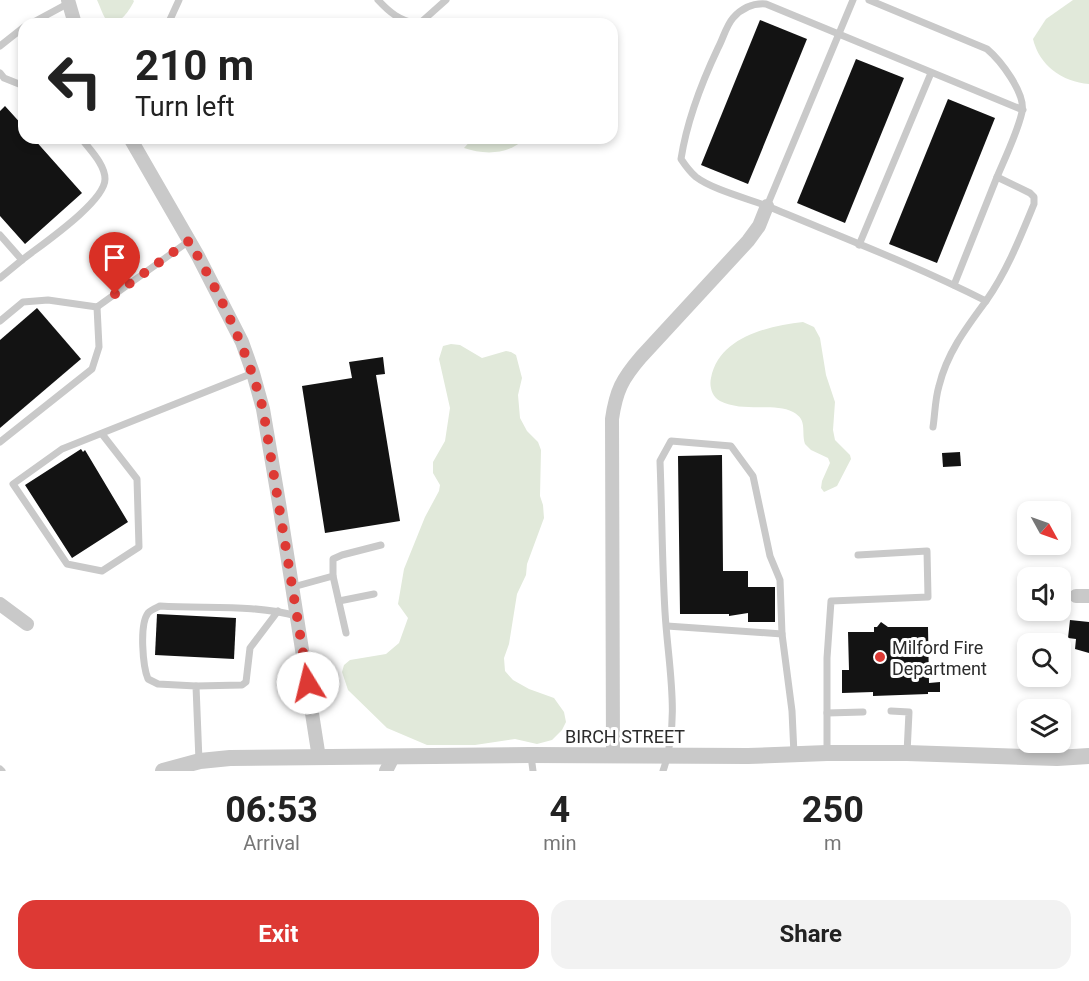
<!DOCTYPE html>
<style>
:root{--surface:#fff;--page:#f2f2f2;--text:#222;--muted:#767676;--accent:#dd3934}
body{margin:0;font-family:Roboto,sans-serif;background:var(--page);color:var(--text);height:100vh;display:flex;flex-direction:column;font-size:22px;white-space:nowrap}
*{box-sizing:border-box;margin:0}
p{font-size:20px;color:var(--muted)}
.icon{flex:none;width:33px;height:33px;fill:none;stroke:currentColor;stroke-width:2;stroke-linecap:round;stroke-linejoin:round}
.map{position:relative;height:771px;overflow:hidden}
.drawer{display:flex;flex-direction:column;background:var(--surface);flex:1}
.drawer>*{flex:none}
.guide{position:absolute;left:18px;top:18px;width:600px;height:126px;border-radius:18px;box-shadow:0 3px 9px #0003;background:#fff;color:var(--text);overflow:hidden}
.needle{width:39px;rotate:130deg}
.buttons{position:absolute;left:1017px;top:501px;display:grid;gap:12px}
.buttons a{display:grid;place-items:center;width:54px;height:54px;border-radius:12px;background:var(--surface);box-shadow:0 3px 9px #0003;font-size:30px}
.pin{position:absolute;display:grid;place-items:center;width:51px;height:51px;color:#fff;margin:-62px -26px;border-radius:50% 50% 50% 0;rotate:-45deg;box-shadow:0 0 6px #0007}
.pin .icon{rotate:45deg}
.me{position:absolute;width:66px;margin:-33px;rotate:351deg;stroke-linejoin:round;filter:drop-shadow(0 0 4px #0008)}
.turn{display:flex;align-items:center;gap:21px;height:126px;padding:0 18px;font-size:27px}
.turn .icon{width:78px;height:78px;stroke-width:2.5}
.turn b{display:block;font-size:42px;line-height:51px}
.eta{display:flex;justify-content:space-evenly;align-items:center;height:102px;text-align:center}
.eta b{font-size:36px;font-weight:700;line-height:42px}
.cta{display:flex;gap:12px;margin-top:auto;padding:12px 18px}
.cta a{flex:1;height:69px;border-radius:18px;background:var(--accent);color:#fff;font-size:24px;font-weight:700;line-height:69px;text-align:center}
.cta a+a{background:var(--page);color:var(--text)}
.map>svg:first-child{display:block}
</style>
<div class="map">
<svg width="1089" height="771" viewBox="0 0 1089 771">
<rect width="100%" height="100%" fill="#fff"/>
<g fill="#e1e9da">
<path d="M97 0H133L134 1C130 10 116 32 105 18 102 13 100 6 97 0Z"/>
<path d="M1073 0H1089V84C1062 82 1039 65 1033 39L1046 19Z"/>
<path d="M473 138H525C510 155 484 155 464 148Z"/>
<path d="M803 322 814 327 820 338 826 375 835 402 833 430 835 440 850 455 851 459 837 486 824 492 821 488 822 481 830 463 828 458 811 450 805 444C801 431 808 420 793 412 774 402 744 413 720 401 712 397 709 386 711 378 719 337 768 326 803 322Z"/>
<polygon points="451,344 460,345 482,358 506,351 511,352 516,355 522,378 518,395 520,418 527,431 538,442 541,450 540,496 543,505 544,518 527,564 526,575 517,594 509,644 504,658 505,671 513,680 529,689 554,698 564,712 566,722 562,730 552,740 537,744 515,739 475,745 427,745 387,728 348,690 342,672 344,665 350,660 386,654 399,643 408,618 398,604 404,569 425,517 439,491 440,485 433,473 433,462 445,441 450,408 439,359 443,346"/>
</g>
<g fill="#131313">
<polygon points="760,20 807,39 748,184 701,165"/>
<polygon points="856,59 904,78 845,223 797,203"/>
<polygon points="948,99 995,118 937,263 889,244"/>
<polygon points="5,106 24,127 24,138 33,138 82,193 25,244 0,216 0,111"/>
<polygon points="37,308 81,359 0,428 0,340"/>
<polygon points="383,357 385,374 376,375 400,521 325,533 302,386 352,378 349,362"/>
<polygon points="81,449 83,452 85,450 128,522 72,558 25,485"/>
<polygon points="960,452 961,466 943,467 942,453"/>
<polygon points="722,455 723,571 748,571 748,587 775,587 775,622 748,622 748,613 729,616 729,614 680,614 678,456"/>
<polygon points="157,614 236,618 234,659 155,655"/>
<polygon points="1070,620 1089,622 1089,653 1075,649 1076,639 1068,638"/>
<polygon points="881,622 888,627 928,627 929,683 940,682 940,692 928,692 928,694 873,696 873,692 842,693 842,670 849,670 848,632 874,632 874,627 877,627"/>
</g>
<g fill="none" stroke-linecap="round" stroke-linejoin="round">
<g stroke="#c9c9c9" stroke-width="7">
<path d="M378 0C390 13 399 20 417 24"/>
<path d="M869 0 987 49C1000 60 1026 93 1022 112 1018 131 1005 158 997 177L1030 193 1034 197V204C1020 238 1007 271 986 301 917 266 844 238 772 208 750 199 713 190 696 177 690 172 685 165 681 159 687 120 701 84 718 48 723 39 726 26 733 18 742 8 753 3 766 4L1023 110"/>
<polyline points="30,24 69,3"/>
<polyline points="168,24 179,0"/>
<polyline points="419,24 446,0"/>
<polyline points="0,46 24,27"/>
<polyline points="0,73 4,78 24,86"/>
<polyline points="767,206 853,0"/>
<polyline points="0,235 22,260 0,278"/>
<polyline points="859,245 931,73"/>
<path d="M22 260C41 245 105 202 105 179 105 164 89 149 81 138"/>
<polyline points="954,285 997,177"/>
<polyline points="0,321 23,302 48,300 97,307 189,241"/>
<path d="M933 427C935 414 935 399 939 386 947 353 966 328 986 301"/>
<polyline points="102,434 137,479 139,547 102,571 67,564 13,484 62,449 253,373"/>
<polyline points="0,442 92,369 99,347 97,307"/>
<polyline points="333,576 346,633"/>
<polyline points="293,587 333,576 333,559 342,555 381,545"/>
<polyline points="339,601 374,594"/>
<polyline points="667,626 782,634"/>
<polyline points="196,686 242,685 246,682 250,648 278,611"/>
<polyline points="891,711 909,712 907,753"/>
<polyline points="827,713 863,712"/>
<polyline points="827,753 827,658 831,601 928,597 927,551 858,555"/>
<polyline points="531,756 533,771"/>
<path d="M199 761 196 686 158 684 148 679C143 667 139 625 148 613 151 610 156 608 160 606 206 609 253 604 297 616"/>
<polyline points="0,769 2,771"/>
<path d="M663 771C681 719 668 665 665 612 662 562 662 512 660 461L671 441 731 446 753 476 770 556 780 580 782 634 792 711 794 754"/>
</g>
<g stroke="#c9c9c9" stroke-width="14">
<polyline points="68,0 75,24"/>
<polyline points="130,138 198,256 242,342 253,373 263,409 279,503 319,758"/>
<polyline points="1076,596 1089,596"/>
<polyline points="0,604 27,624"/>
<path d="M613 755 612 419C616 391 622 379 641 357L748 241 759 226 767 206"/>
<polyline points="386,771 393,757"/>
</g>
<polyline stroke="#c9c9c9" stroke-width="16" points="163,771 200,761 230,758 530,755 748,756 827,753 907,753 1057,758 1089,756"/>
</g>
<g fill="none" stroke-linecap="round" stroke-linejoin="round">
<path stroke="#dd3934" stroke-width="10" stroke-dasharray="0 18" d="M115 294 189 241C220 294 247 349 263 409L308 683"/>
</g>
<circle fill="#dd3934" stroke="#fff" stroke-width="2" cx="880" cy="657" r="6"/>
<g text-anchor="middle" dominant-baseline="central" stroke-width="6" stroke-linejoin="round" paint-order="stroke">
<g font-size="18" fill="#2c2c2c" stroke="#fff" text-anchor="start">
<text x="892" y="647">Milford Fire<tspan x="892" dy="21">Department</tspan></text>
</g>
<g font-size="18" fill="#2c2c2c" stroke="#fff">
<text x="625" y="736">BIRCH STREET</text>
</g>
</g>
</svg>
<div class="buttons">
<a><svg class="needle" viewBox="-14 -14 28 28"><path d="M0-13l5 13h-10z" fill="#e53935"/><path d="M0 13l5-13h-10z" fill="#767676"/></svg></a>
<a><svg class="icon" aria-label="sound" viewBox="0 0 24 24"><path d="M4 9h4l5-4v14l-5-4H4zM17 9q2 3 0 6"/></svg></a>
<a><svg class="icon" aria-label="search" viewBox="0 0 24 24"><circle cx="10" cy="10" r="6"/><path d="M15 15l6 6"/></svg></a>
<a><svg class="icon" aria-label="layers" viewBox="0 0 24 24"><path d="M12 4l9 5-9 5-9-5zM3 14l9 5 9-5"/></svg></a>
</div>
<div class="pin" style="left:115px;top:294px;background:#d93025"><svg class="icon" aria-label="arrive" viewBox="0 0 24 24"><path d="M6 21V4h12l-3 4 3 4H6"/></svg></div>
<svg class="me" style="left:308px;top:683px" viewBox="-20 -20 40 40"><circle r="19" fill="#fff"/><path d="M0-13L10 11 0 6-10 11z" fill="#dd3934"/></svg>
<div class="guide">
<div class="turn"><svg class="icon" aria-label="left" viewBox="0 0 24 24"><path d="M17 20v-9H6M10 6l-5 5 5 5"/></svg><div><b>210 m</b>Turn left</div></div>
</div>
</div>
<section class="drawer">
<div class="eta">
<div><b>06:53</b><p>Arrival</p></div>
<div><b>4</b><p>min</p></div>
<div><b>250</b><p>m</p></div>
</div>
<div class="cta"><a>Exit</a><a>Share</a></div>
</section>
